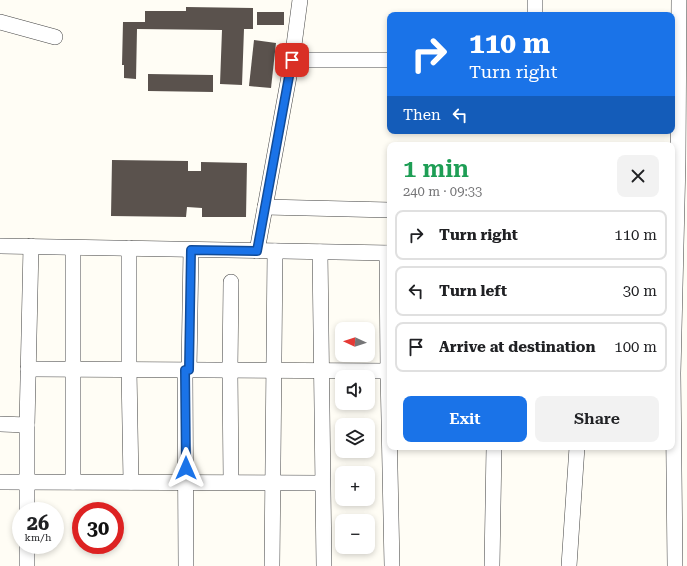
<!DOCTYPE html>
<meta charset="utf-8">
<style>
:root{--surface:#fff;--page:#f2f2f2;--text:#202124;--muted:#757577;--line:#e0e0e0;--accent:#1a73e8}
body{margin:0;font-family:"Roboto Serif",serif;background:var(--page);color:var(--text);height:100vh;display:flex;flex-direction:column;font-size:15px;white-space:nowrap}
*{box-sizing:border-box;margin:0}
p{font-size:13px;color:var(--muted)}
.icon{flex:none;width:22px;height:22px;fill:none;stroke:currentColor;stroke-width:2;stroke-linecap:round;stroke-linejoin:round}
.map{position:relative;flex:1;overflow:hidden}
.sheet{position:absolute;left:387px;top:142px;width:288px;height:308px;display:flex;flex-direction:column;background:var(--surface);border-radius:8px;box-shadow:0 2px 6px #0003}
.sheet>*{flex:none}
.guide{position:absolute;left:387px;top:12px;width:288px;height:122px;border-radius:8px;box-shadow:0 2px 6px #0003;background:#1a73e8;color:#fff;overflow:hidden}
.needle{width:26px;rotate:273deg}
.fabs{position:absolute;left:335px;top:322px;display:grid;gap:8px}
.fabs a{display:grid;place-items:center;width:40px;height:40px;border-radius:8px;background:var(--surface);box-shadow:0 2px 6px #0003;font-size:20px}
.speed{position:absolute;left:12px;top:502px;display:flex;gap:8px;font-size:20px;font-weight:700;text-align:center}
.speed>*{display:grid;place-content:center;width:52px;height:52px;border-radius:50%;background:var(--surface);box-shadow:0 2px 6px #0003;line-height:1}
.speed small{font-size:10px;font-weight:400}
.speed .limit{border:6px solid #d22;background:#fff;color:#111}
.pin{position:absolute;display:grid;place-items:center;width:34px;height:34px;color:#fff;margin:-17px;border-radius:8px;box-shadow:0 2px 6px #0006}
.me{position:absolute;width:44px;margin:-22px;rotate:0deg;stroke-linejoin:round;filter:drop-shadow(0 0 3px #0008)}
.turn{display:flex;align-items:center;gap:14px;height:84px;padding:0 16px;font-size:18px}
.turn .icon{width:52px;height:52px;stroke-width:2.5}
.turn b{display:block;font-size:28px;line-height:34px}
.then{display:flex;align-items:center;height:38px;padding:0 16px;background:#0003;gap:8px;font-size:15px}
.round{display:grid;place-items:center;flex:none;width:42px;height:42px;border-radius:8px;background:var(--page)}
.overview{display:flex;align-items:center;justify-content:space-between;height:68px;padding:0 16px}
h1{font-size:24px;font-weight:600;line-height:30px;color:#1e9e55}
.action{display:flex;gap:8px;margin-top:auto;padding:8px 16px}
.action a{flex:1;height:46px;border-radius:8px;background:var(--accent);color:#fff;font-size:16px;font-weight:600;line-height:46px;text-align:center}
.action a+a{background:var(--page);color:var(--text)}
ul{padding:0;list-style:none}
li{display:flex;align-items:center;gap:12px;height:50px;margin:0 8px 6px;padding:0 8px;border:2px solid var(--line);border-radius:8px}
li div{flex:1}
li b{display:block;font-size:15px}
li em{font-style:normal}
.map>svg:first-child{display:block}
</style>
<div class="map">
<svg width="687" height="566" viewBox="0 0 687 566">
<rect width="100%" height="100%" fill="#fffdf5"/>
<g fill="#5a524d">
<polygon points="186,7 253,8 253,29 244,29 242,85 220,84 222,30 137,29 136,79 124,78 124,65 122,65 123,22 145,22 145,11 186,11"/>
<rect x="257" y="12" width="27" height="13"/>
<polygon points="254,40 276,43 271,88 249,86"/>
<polygon points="148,74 213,75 213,92 148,91"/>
<polygon points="112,160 188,161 188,171 201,171 201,162 247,163 246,217 202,217 202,208 187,207 186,217 111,216"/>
</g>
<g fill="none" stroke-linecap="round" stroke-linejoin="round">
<g stroke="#444" stroke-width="16">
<g id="street">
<polyline points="535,15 535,0"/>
<polyline points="0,22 55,37"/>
<polyline points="292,60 390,60"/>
<polyline points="265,207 390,210"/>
<polyline points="0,246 390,253"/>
<polyline points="129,248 129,370 131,482"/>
<polyline points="257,251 292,60 300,0"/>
<polyline points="320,252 324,566"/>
<polyline points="387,253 388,371 392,566"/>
<polyline points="231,282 230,370 231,482"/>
<polyline points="28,369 390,371"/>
<polyline points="185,370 186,566"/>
<polyline points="189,370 191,250"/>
<polyline points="0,424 27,425 31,246"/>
<polyline points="27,425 27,511"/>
<polyline points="0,482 322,483"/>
<polyline points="73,482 73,248"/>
<polyline points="27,545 27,566"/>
<polyline points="272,566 275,251"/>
<polyline points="492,566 494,447"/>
<polyline points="569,566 577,447"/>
<polyline points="675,566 673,373 678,160 679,0"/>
</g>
</g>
<use href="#street" stroke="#fff" stroke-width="15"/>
</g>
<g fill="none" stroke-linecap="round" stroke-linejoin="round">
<g stroke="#114b97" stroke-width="10">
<polyline id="route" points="186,468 185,370 189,370 191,250 257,251 292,60"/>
</g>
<use href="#route" stroke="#1a73e8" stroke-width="7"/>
</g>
</svg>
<div class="fabs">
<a><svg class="needle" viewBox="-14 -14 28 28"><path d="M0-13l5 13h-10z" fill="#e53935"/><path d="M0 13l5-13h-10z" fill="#757577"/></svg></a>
<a><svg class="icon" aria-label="sound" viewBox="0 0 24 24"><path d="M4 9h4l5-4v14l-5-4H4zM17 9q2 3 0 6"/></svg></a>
<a><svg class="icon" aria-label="layers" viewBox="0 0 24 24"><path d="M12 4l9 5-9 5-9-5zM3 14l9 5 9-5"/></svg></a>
<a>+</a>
<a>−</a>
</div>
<div class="speed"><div>26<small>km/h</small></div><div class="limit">30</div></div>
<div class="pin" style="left:292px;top:60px;background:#d93025"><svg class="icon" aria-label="arrive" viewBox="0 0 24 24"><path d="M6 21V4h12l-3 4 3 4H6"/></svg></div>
<svg class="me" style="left:186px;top:468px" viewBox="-20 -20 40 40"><path d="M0-17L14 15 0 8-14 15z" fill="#1a73e8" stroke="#fff" stroke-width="4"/></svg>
<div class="guide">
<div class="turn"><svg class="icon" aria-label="right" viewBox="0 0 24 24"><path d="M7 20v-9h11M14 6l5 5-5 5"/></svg><div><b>110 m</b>Turn right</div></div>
<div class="then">Then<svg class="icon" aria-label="left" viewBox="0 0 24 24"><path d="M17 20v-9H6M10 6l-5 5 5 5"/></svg></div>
</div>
<section class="sheet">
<div class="overview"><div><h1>1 min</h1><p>240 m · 09:33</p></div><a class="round"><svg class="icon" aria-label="close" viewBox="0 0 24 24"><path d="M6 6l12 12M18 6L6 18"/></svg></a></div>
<ul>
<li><svg class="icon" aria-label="right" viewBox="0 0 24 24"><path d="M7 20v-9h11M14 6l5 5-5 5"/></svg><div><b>Turn right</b></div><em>110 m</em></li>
<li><svg class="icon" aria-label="left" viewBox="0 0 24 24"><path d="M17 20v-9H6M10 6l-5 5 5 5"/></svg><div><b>Turn left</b></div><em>30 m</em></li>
<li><svg class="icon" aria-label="arrive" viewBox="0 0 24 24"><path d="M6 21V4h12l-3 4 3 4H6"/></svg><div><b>Arrive at destination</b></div><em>100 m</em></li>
</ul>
<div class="action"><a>Exit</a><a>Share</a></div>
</section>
</div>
